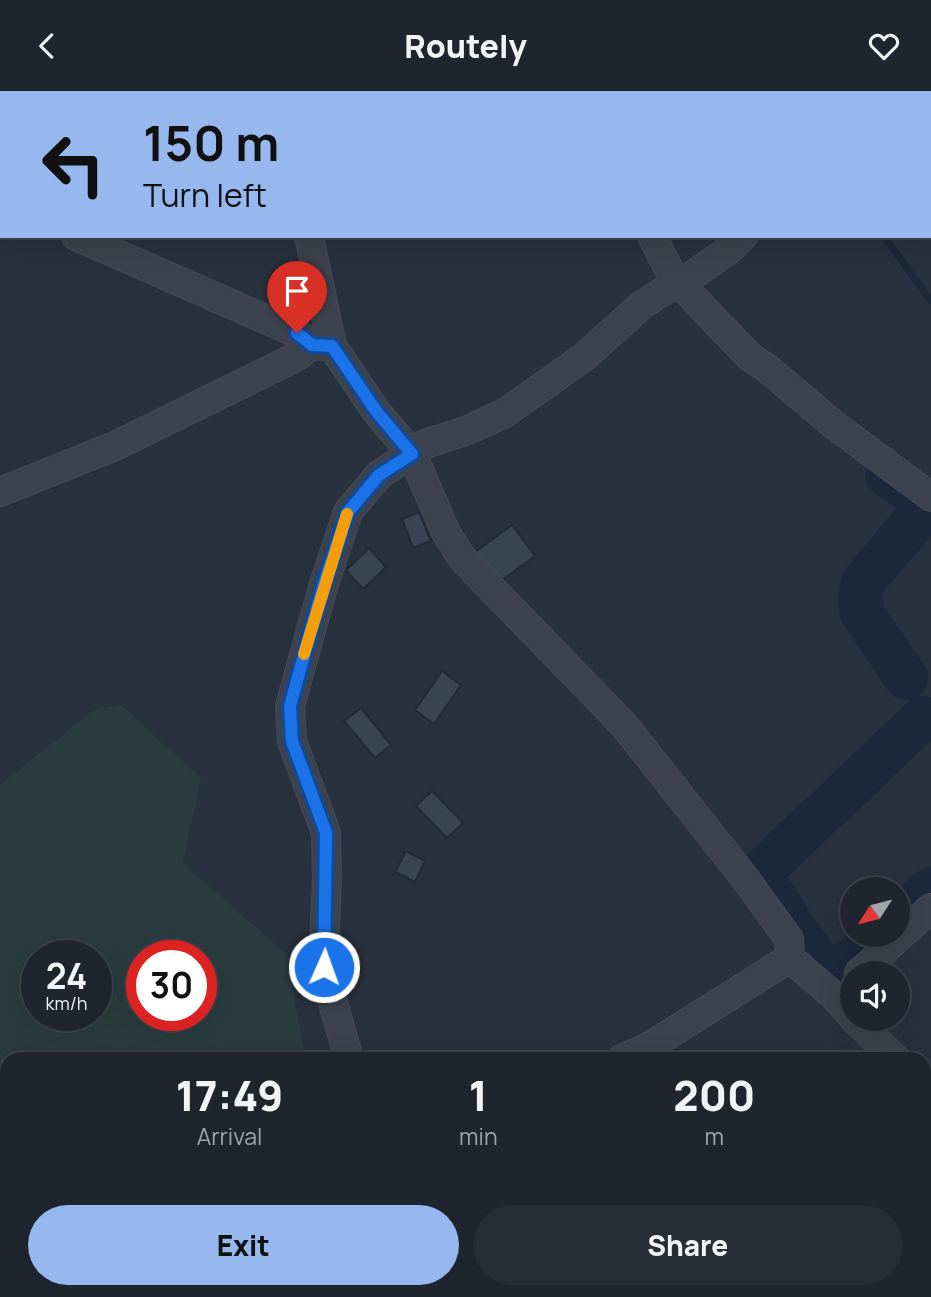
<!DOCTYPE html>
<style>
:root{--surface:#1e252e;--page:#262d36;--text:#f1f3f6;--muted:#a1a5aa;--line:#3c424a;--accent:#97b8ef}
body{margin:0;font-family:Manrope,sans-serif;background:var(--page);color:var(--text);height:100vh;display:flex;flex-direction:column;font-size:26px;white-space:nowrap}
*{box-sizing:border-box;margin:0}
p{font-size:23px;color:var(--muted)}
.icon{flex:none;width:38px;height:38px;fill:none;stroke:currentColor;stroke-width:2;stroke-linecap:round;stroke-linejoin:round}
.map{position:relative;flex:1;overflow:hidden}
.panel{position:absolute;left:0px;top:961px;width:931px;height:247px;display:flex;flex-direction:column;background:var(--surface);border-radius:21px 21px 0 0;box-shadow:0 7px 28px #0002,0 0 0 2px var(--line)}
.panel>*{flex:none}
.top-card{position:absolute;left:0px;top:0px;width:931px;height:147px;box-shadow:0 7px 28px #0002,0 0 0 2px var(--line);background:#97b8ef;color:#111;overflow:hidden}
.needle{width:46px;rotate:234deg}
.controls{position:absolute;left:840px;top:786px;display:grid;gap:14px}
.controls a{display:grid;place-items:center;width:70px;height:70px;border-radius:50%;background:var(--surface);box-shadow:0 7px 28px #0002,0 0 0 2px var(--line);font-size:35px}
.speed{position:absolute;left:21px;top:849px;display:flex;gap:14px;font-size:35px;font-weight:700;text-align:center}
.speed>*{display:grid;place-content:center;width:91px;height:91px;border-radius:50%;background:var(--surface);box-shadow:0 7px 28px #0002,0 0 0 2px var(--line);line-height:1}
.speed small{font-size:18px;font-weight:400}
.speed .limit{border:10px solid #d22;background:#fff;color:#111}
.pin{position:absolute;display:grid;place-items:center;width:60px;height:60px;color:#fff;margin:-72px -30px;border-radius:50% 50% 50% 0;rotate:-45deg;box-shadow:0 0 7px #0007}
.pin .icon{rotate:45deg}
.me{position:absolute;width:77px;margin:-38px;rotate:2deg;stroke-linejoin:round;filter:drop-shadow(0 0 5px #0008)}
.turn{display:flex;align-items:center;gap:24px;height:147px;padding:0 28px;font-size:32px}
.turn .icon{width:91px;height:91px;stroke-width:2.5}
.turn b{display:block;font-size:49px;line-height:60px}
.eta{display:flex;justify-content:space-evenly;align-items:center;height:119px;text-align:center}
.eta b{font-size:42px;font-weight:800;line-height:49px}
.action{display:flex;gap:14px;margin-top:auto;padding:14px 28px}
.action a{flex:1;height:80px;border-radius:42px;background:var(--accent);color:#111;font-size:28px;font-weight:800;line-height:80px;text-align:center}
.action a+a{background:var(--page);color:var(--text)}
header{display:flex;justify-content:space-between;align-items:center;height:91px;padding:0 28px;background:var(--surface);font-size:32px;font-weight:800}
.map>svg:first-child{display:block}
</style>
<header><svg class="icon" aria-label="back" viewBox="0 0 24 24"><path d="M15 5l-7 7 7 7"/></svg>Routely<svg class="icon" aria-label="heart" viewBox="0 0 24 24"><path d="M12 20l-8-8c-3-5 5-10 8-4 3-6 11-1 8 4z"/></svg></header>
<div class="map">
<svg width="931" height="1206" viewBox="0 0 931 1206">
<rect width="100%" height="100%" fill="#28313e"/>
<path fill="#2a3c3f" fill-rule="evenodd" d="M120 613 201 687 183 772 287 864 305 968H7V1200L328 1201V1206H0V694L94 619ZM37 864H96V924H37ZM142 864H201V924H142Z"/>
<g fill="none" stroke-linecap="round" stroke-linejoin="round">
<g stroke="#1c283b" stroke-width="7">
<polyline points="770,0 772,2"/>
<polyline points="884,145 931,210"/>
</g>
<g stroke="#1c283b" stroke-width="44">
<polyline points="887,384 929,413 863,491 860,506 862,522 906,587"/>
<polyline points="898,830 931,798"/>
<polyline points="883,844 830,886 796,840 763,788 765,777 923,627"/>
</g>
</g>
<g fill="#3a4554" stroke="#232a36" stroke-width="2">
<polygon points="419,421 431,450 413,457 402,428"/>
<polygon points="512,434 535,465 498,492 475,461"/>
<polygon points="369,457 386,476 363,498 346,479"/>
<polygon points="442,580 461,594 434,633 415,619"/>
<polygon points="361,617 391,654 375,667 344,630"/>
<polygon points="432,700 463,732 447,747 416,715"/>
<polygon points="406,760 425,770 415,791 395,781"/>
</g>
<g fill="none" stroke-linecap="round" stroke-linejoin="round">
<g stroke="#454c57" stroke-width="30">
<g id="street">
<polyline points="271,0 272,2"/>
<polyline points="578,0 579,2"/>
<polyline points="929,81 931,80"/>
<polyline points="0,113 2,114"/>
<polyline points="76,145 297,242 312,254"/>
<polyline points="309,145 332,255 376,320 412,363 446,442 462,467 624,634 744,786 789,848 790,867 833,904 852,925"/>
<polyline points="652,145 676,192 680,193 749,265 768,278 833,333 931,406"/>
<polyline points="680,193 730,158 743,145"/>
<polyline points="0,401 115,355 296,266 312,254 332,255"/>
<polyline points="859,882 931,817"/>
<polyline points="854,928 896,968"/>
<polyline points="349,968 323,876 327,788 326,742 292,650 290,615 323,496 348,421 379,384 425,353 468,339 505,322 584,266 642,214 676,192"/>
<polyline points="621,968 647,957 790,867"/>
<polyline points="924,995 931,1002"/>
<polyline points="455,1200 457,1206"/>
<polyline points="713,1200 719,1206"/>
</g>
</g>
<use href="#street" stroke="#3c434e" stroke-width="28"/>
</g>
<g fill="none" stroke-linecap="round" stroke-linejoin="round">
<g stroke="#114b97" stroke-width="18">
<polyline id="route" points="297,242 312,254 332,255 376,320 412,363 379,384 348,421 323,496 290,615 292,650 326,742 324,876"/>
</g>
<use href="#route" stroke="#1a73e8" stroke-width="12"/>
<polyline stroke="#f59e0b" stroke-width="12" points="304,563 347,423"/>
</g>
</svg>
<div class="controls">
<a><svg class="needle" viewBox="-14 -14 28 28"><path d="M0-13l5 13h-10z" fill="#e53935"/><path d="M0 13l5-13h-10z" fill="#a1a5aa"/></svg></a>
<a><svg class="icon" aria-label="sound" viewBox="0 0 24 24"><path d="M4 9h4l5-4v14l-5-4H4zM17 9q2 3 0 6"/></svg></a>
</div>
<div class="speed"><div>24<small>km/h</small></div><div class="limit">30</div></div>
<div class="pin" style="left:297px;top:242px;background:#d93025"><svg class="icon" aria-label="arrive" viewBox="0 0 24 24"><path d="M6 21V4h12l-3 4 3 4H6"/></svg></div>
<svg class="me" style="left:324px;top:876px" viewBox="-20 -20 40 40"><circle r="17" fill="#1a73e8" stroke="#fff" stroke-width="3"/><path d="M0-11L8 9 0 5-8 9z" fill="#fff"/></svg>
<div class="top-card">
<div class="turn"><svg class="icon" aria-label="left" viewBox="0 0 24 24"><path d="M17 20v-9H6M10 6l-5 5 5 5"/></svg><div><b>150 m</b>Turn left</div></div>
</div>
<section class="panel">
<div class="eta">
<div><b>17:49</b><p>Arrival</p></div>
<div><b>1</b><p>min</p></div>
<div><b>200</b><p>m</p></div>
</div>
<div class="action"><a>Exit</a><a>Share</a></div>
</section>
</div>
